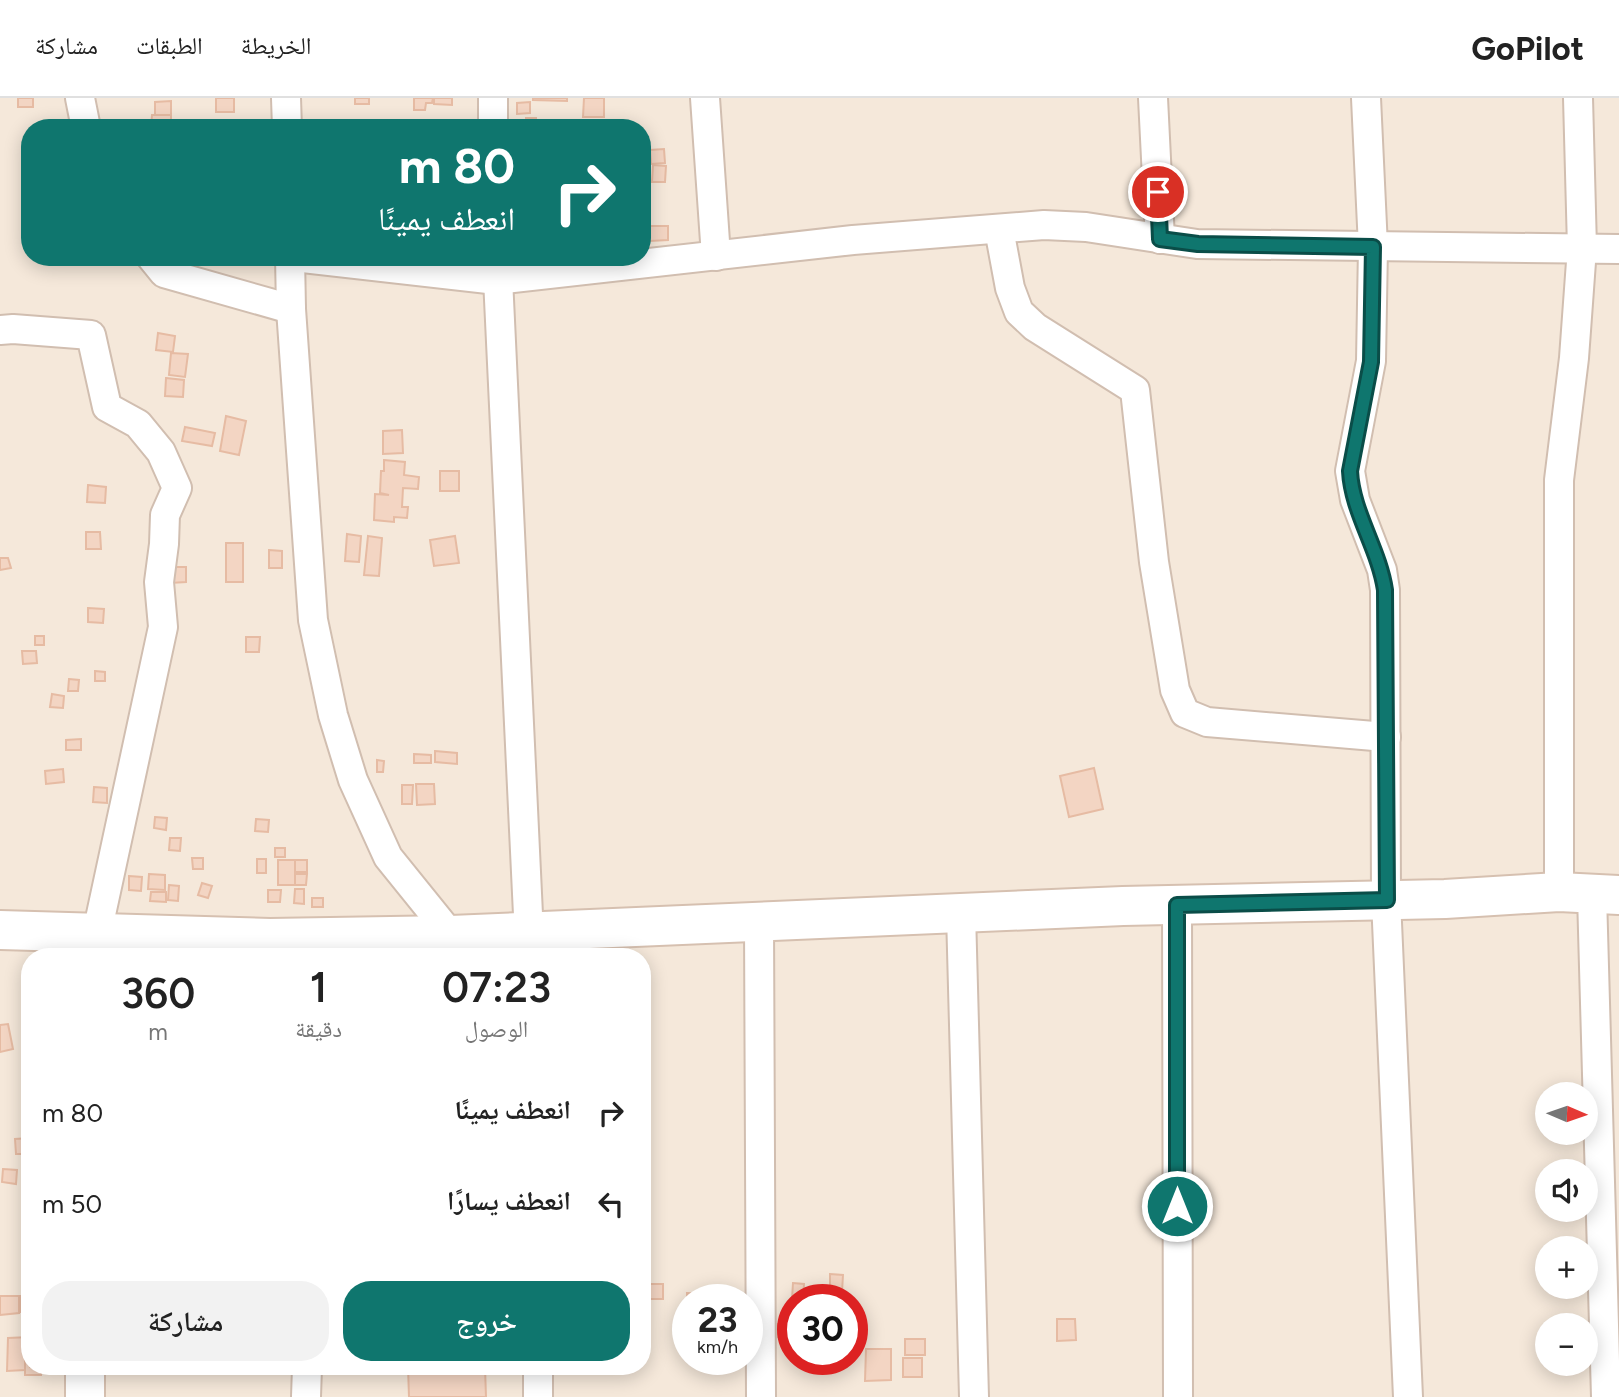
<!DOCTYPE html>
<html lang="ar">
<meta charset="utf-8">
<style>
:root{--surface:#fff;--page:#f2f2f2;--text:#222;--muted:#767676;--line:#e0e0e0;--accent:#0f766e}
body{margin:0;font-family:Figtree,"Noto Naskh Arabic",sans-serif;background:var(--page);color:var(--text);direction:rtl;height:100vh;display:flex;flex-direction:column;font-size:26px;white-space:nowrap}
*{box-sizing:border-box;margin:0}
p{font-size:23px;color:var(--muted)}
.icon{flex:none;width:38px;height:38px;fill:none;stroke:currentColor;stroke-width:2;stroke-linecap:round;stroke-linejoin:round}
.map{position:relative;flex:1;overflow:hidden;direction:ltr}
.side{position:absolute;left:21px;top:850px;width:630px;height:427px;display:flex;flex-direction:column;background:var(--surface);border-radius:28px;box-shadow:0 4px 18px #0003;direction:rtl}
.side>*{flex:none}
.guide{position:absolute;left:21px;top:21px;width:630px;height:147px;border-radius:28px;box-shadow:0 4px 18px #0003;direction:rtl;background:#0f766e;color:#fff;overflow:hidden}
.needle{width:46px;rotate:92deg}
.controls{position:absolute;left:1535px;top:984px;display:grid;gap:14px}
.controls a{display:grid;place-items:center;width:63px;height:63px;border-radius:50%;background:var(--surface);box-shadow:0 4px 18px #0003;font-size:35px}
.speed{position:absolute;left:672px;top:1186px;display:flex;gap:14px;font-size:35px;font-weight:700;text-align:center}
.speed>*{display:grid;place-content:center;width:91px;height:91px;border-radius:50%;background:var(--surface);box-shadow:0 4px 18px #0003;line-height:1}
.speed small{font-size:18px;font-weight:400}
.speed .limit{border:10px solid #d22;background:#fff;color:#111}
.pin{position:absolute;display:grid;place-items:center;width:60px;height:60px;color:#fff;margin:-30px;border:4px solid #fff;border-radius:50%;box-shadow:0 2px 7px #0007}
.me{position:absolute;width:77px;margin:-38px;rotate:0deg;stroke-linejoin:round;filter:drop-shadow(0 0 5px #0008)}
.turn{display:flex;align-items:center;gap:24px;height:147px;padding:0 21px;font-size:32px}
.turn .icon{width:91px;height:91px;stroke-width:2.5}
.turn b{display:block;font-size:49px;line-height:60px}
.eta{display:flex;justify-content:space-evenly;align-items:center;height:119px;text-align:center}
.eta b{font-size:42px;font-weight:600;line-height:49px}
.cta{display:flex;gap:14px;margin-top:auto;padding:14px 21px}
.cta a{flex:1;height:80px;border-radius:28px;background:var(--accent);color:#fff;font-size:28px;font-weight:600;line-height:80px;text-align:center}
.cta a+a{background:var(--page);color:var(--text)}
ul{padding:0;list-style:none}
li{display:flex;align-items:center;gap:21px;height:91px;padding:0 21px}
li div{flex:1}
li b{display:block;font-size:26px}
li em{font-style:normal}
header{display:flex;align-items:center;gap:42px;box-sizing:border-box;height:98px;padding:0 35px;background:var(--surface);border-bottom:2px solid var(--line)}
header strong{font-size:33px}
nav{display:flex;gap:38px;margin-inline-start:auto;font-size:24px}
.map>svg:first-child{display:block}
</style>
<header>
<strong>GoPilot</strong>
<nav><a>الخريطة</a><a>الطبقات</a><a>مشاركة</a></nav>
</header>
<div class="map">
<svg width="1619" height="1299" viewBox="0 0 1619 1299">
<rect width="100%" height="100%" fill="#fdf6ec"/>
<path fill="#f5e8da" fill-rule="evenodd" d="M0 0H1619V1299H0ZM30 30H642V159H30ZM30 859H642V1269H30ZM1547 996H1586V1034H1547ZM1547 1073H1586V1111H1547ZM1547 1150H1586V1188H1547ZM688 1202H747V1262H688ZM793 1202H852V1262H793ZM1547 1227H1586V1265H1547Z"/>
<g fill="#f3d5c3" stroke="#e6bba3" stroke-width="2">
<rect x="18" y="0" width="15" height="9"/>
<rect x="216" y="0" width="18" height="14"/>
<rect x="355" y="0" width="14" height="6"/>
<polygon points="414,0 433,0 432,5 426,5 425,12 414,12"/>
<polygon points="434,0 452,0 452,7 434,6"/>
<polygon points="533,0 567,0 567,3 533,2"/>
<polygon points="584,0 604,0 604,19 583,19"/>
<polygon points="171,3 171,17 155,17 155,4"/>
<polygon points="530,4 530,15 517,16 517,5"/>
<polygon points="152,17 171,17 171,30 151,30"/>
<rect x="526" y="20" width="10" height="10"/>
<polygon points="642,51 648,51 649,66 642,66"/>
<polygon points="664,51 665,65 651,66 650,52"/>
<polygon points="653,67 666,68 665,84 652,84"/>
<polygon points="650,128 668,128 668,142 650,143"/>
<polygon points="158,235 175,238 173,254 156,252"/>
<polygon points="171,255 188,256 185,279 169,277"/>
<polygon points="166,280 184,282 183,299 165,298"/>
<polygon points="226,318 246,323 239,357 220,353"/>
<polygon points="185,329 215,335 212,348 182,343"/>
<polygon points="402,332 403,355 383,356 383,333"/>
<polygon points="384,362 405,364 404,377 419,379 418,391 403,390 402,409 408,409 407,420 394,419 394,424 374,422 375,396 389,397 380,395 381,373 384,373"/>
<rect x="440" y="373" width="19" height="20"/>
<polygon points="88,387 106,389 105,405 87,404"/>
<polygon points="86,434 100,434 101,451 86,451"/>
<polygon points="347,436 361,438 359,464 345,463"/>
<polygon points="368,438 382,440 379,478 364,477"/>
<polygon points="455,438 459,465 434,468 430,442"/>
<rect x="226" y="445" width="17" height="39"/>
<polygon points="269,452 282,453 282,470 269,470"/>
<polygon points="0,460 8,460 11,470 0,472"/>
<polygon points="170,469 186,469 186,484 170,485"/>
<polygon points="88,510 104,511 103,525 88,524"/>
<rect x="35" y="538" width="9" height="9"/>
<polygon points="246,539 260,539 259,554 246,554"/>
<polygon points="22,553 36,553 37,565 23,566"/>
<polygon points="95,573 105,574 105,583 95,583"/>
<polygon points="69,581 79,582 78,593 68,593"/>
<polygon points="52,596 64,598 63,610 50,609"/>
<polygon points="81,641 81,652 66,652 66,642"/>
<polygon points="435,653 457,655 457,666 435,664"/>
<polygon points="414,656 431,657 431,665 414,665"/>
<polygon points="377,662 384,663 383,674 377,674"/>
<polygon points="1094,670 1103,711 1069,719 1060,678"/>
<polygon points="63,671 64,684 46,686 45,673"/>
<polygon points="416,686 434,686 435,706 417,707"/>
<polygon points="402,687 413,687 412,706 402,706"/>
<polygon points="94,689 107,690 107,705 93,704"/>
<polygon points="155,719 167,720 166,732 154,730"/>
<polygon points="256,721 269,722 268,734 255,733"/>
<polygon points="170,740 181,740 180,753 169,752"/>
<rect x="275" y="750" width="10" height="9"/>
<polygon points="192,760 203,760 203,771 193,771"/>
<rect x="257" y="761" width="9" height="14"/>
<rect x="278" y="762" width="17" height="25"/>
<rect x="295" y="762" width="12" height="12"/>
<polygon points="149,776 165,777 165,792 148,791"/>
<polygon points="295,776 307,776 306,787 295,787"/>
<polygon points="129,778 142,779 141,793 129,792"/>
<polygon points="202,785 212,788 208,800 198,797"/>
<polygon points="169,787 179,788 178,803 168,802"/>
<polygon points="295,791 304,791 304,806 294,805"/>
<polygon points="268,792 281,792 280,804 268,804"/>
<polygon points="151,794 166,794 166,804 150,803"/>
<rect x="312" y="800" width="11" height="9"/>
<polygon points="8,926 13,951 0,954 0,927"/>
<polygon points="30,1040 30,1056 16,1056 15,1041"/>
<polygon points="3,1071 17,1072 16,1086 2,1084"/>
<polygon points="830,1176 843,1177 842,1194 830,1194"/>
<polygon points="793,1185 804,1186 803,1202 792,1201"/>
<rect x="646" y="1186" width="17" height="15"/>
<polygon points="687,1195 706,1196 705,1202 688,1202 688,1217"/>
<polygon points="0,1198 19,1198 19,1215 0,1217"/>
<polygon points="21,1198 30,1198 30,1213 21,1214"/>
<polygon points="1057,1221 1075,1221 1076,1242 1057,1243"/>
<rect x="778" y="1226" width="11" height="13"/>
<polygon points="30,1239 30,1256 25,1256 25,1272 7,1273 8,1240"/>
<rect x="905" y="1241" width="20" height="16"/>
<polygon points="866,1251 891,1251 891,1282 865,1283"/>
<rect x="903" y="1260" width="19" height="19"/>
<polygon points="25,1261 30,1261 30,1269 41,1269 41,1277 25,1277"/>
<polygon points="408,1269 485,1269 486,1299 409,1299"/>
</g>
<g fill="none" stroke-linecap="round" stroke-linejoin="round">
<g stroke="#d1beb0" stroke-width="32">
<g id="minor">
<polyline points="80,0 86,30"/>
<polyline points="286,0 287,30"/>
<polyline points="493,0 493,30"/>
<polyline points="705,0 716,158"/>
<polyline points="1153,0 1160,141"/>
<polyline points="1366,0 1373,149 1371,263 1350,373 1355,402 1382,472 1385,492 1386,802 1408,1299"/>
<polyline points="999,131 1010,190 1019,214 1035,229 1135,292 1154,464 1175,592 1185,615 1207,624 1386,639"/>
<polyline points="151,159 164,175 291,211"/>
<polyline points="290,159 291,211 313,522 333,617 353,682 388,759 451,837"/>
<polyline points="294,159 497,182 853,142 1044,127 1086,129 1197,146 1619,151"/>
<polyline points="497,159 530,859"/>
<polyline points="0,232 13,231 91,237 107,309 138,326 161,354 177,390 165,417 164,446 159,484 163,529 97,835"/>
<polyline points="1559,794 1559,382 1574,260 1582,150 1578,0"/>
<polyline points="1592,797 1606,1299"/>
<polyline points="1177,807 1178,1299"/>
<polyline points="961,815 974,1299"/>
<polyline points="759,824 761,1299"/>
<polyline points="538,1269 538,1299"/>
<polyline points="306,1299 307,1269"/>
</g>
</g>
<g stroke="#d6c0b0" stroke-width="42">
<g id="secondary">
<polyline points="0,832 270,840 451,837 1123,808 1445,801 1559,794 1619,797"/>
<polyline points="85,1269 85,1299"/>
</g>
</g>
<use href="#minor" stroke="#fff" stroke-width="28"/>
<use href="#secondary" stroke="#fff" stroke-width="38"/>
</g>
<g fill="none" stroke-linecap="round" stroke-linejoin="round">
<g stroke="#0a4d48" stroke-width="18">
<path id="route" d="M1158 94 1160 141 1198 146 1373 149 1371 264 1350 373C1352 414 1379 451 1385 492L1387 802 1177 807V1108"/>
</g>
<use href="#route" stroke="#0f766e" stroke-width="12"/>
</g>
</svg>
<div class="controls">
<a><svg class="needle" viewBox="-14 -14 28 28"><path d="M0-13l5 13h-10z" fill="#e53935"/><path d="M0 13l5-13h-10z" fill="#767676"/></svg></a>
<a><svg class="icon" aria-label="sound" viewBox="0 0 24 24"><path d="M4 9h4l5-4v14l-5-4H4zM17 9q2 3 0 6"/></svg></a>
<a>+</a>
<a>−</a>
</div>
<div class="speed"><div>23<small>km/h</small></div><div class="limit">30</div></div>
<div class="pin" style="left:1158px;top:94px;background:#d93025"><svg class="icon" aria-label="arrive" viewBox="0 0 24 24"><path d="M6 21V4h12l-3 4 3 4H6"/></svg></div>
<svg class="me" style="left:1177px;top:1108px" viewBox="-20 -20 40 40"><circle r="17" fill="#0f766e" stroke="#fff" stroke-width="3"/><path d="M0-11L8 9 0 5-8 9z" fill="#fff"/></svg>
<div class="guide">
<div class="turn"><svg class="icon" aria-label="right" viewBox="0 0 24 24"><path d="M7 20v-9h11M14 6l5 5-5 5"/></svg><div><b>80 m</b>انعطف يمينًا</div></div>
</div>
<section class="side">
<div class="eta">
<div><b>07:23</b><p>الوصول</p></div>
<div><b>1</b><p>دقيقة</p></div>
<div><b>360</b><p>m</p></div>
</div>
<ul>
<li><svg class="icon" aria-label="right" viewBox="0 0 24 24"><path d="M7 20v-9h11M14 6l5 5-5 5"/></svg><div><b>انعطف يمينًا</b></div><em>80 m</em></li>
<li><svg class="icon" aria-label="left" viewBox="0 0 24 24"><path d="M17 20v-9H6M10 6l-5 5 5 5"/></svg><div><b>انعطف يسارًا</b></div><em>50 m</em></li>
</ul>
<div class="cta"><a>خروج</a><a>مشاركة</a></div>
</section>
</div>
